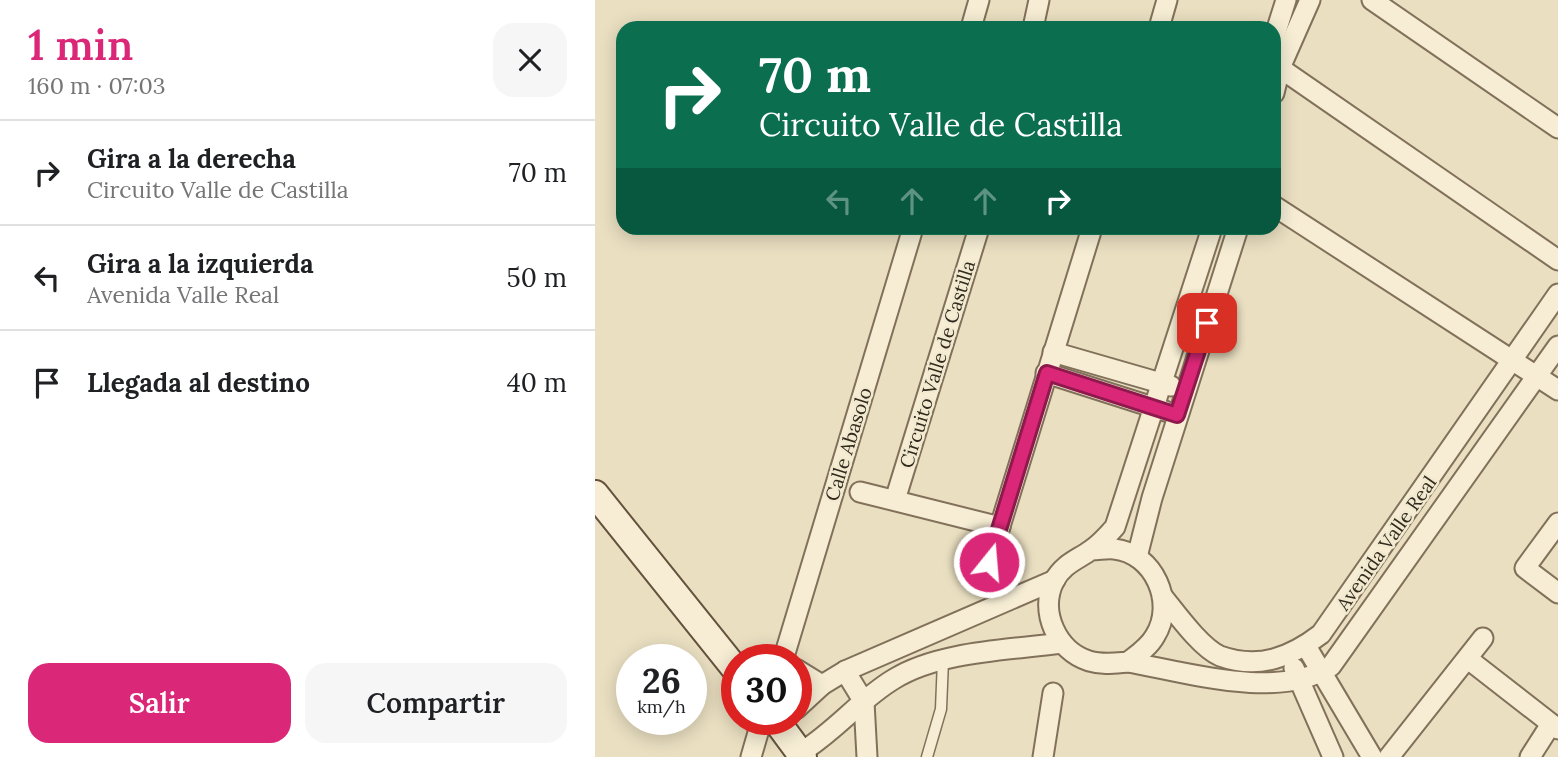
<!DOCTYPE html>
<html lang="es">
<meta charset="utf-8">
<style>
:root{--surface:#fff;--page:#f6f6f6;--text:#202124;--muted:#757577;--line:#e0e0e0;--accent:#db2777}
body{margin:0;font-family:Lora,serif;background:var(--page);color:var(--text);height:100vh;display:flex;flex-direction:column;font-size:26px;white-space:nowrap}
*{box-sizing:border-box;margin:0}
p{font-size:23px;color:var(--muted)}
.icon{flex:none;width:38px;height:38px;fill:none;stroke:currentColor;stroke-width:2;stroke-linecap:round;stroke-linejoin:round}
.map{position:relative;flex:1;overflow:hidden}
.drawer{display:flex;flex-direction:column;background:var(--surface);width:595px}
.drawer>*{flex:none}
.hud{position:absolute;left:21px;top:21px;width:665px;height:214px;border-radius:21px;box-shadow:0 4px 18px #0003;background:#0b6e4f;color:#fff;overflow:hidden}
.speed{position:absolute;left:21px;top:644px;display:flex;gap:14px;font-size:35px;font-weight:700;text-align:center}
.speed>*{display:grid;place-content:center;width:91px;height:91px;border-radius:50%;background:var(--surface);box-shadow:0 4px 18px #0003;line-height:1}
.speed small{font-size:18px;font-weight:400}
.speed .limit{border:10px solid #d22;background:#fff;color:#111}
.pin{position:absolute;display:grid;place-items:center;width:60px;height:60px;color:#fff;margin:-30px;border-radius:14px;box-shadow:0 4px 10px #0006}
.me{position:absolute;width:77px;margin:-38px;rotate:17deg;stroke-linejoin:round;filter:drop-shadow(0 0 5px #0008)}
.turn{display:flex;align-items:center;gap:24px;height:147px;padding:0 28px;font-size:32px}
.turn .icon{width:91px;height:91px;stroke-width:2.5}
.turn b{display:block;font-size:49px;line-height:60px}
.lanes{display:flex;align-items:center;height:66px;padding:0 28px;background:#0003;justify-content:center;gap:35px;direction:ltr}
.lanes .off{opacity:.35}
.round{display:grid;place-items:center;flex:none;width:74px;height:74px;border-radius:21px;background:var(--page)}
.headline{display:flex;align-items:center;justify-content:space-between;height:119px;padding:0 28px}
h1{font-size:42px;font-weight:600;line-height:52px;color:var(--accent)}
.cta{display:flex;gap:14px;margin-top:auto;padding:14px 28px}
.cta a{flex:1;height:80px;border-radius:21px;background:var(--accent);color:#fff;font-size:28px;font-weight:600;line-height:80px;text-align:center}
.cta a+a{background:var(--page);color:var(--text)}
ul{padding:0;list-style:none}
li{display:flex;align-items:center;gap:21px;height:105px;padding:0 28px;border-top:2px solid var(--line)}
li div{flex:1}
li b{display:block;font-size:26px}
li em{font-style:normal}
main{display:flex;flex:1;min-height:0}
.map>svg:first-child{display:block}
</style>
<main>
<section class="drawer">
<div class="headline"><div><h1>1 min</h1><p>160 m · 07:03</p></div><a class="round"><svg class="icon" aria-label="close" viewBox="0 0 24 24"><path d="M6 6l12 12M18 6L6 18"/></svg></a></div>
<ul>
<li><svg class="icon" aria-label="right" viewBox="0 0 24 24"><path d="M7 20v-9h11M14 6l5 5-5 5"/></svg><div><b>Gira a la derecha</b><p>Circuito Valle de Castilla</p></div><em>70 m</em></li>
<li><svg class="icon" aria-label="left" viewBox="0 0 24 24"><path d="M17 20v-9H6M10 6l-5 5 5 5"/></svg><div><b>Gira a la izquierda</b><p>Avenida Valle Real</p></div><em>50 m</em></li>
<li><svg class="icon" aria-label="arrive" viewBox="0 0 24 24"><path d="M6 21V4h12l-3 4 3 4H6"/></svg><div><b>Llegada al destino</b></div><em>40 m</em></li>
</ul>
<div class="cta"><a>Salir</a><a>Compartir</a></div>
</section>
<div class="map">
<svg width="963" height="757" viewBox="0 0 963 757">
<rect width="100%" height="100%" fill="#eadfc1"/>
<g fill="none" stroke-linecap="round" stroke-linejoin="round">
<g stroke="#82715a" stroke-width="13">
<polyline id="service" points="332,757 346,709 348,660"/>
</g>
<g stroke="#82715a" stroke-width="23">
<g id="minor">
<polyline points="777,0 963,128"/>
<polyline points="376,28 384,0"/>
<polyline points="438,28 444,0"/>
<polyline points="564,28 572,0"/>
<polyline points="679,38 691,0"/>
<polyline points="685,68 963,260"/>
<polyline points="679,93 685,68 715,0"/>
<polyline points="679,206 963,390"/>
<polyline points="458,352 576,386"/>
<polyline points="451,373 570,411"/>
<polyline points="265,492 405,527"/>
<polyline points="300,500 384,228"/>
<polyline points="963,523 930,568 963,593"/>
<path d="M497 550C504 550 512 548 519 549 559 553 581 603 560 636 554 647 542 655 533 662 520 663 507 665 494 661 462 651 444 612 459 581 468 564 482 560 496 550 505 544 513 535 520 527L617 228"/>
<polyline points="542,557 557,498 643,228"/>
<polyline points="394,562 497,228"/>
<path d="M568 597C581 613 606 648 625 656 664 670 696 657 726 634L963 294"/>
<polyline points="711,646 777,757"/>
<polyline points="873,659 963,729"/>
<polyline points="188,660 318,228"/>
<path d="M533 662C590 672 684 701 736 666L963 346"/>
<polyline points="699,668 738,757"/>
<polyline points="201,669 227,685"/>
<polyline points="250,671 269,702 272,757"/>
<polyline points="201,709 227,685 250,671 460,580"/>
<path d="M205 753C241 731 264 700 299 679 344 651 415 650 467 643"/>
<polyline points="156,757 167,719"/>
<polyline points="448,757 458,693"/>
<polyline points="794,757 888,638"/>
<polyline points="935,757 956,724"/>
</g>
</g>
<g stroke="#64523e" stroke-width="30">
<g id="secondary">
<polyline points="0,494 142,671"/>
<polyline points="180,719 208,757"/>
</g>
</g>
<use href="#service" stroke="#f6edd4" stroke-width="10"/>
<use href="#minor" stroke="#f6edd4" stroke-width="19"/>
<use href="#secondary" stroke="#f6edd4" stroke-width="26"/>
</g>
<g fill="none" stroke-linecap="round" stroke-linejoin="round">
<g stroke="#8e194d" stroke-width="18">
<polyline id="route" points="394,562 452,373 582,415 612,323"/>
</g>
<use href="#route" stroke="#db2777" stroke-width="12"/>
</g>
<g text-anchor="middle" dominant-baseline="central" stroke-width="5" stroke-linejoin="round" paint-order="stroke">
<g font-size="19" fill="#33291d" stroke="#f2ead0">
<text transform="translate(342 364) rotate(-73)">Circuito Valle de Castilla</text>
<text transform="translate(253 444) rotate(-73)">Calle Abasolo</text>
<text transform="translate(791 543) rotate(-55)">Avenida Valle Real</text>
</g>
</g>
</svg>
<div class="speed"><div>26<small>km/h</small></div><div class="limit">30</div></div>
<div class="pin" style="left:612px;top:323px;background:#d93025"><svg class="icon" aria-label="arrive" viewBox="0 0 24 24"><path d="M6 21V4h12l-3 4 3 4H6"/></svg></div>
<svg class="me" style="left:394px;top:562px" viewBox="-20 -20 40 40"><circle r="17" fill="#db2777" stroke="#fff" stroke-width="3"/><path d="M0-11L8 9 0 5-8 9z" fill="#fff"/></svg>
<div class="hud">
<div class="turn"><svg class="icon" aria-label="right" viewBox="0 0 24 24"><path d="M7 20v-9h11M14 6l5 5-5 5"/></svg><div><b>70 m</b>Circuito Valle de Castilla</div></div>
<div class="lanes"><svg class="icon off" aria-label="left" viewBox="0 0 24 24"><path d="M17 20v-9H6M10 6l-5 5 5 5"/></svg><svg class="icon off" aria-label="ahead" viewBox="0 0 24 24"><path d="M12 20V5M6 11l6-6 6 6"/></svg><svg class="icon off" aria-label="ahead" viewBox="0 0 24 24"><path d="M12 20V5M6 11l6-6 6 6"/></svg><svg class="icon" aria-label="right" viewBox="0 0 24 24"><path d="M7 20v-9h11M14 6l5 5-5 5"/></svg></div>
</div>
</div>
</main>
